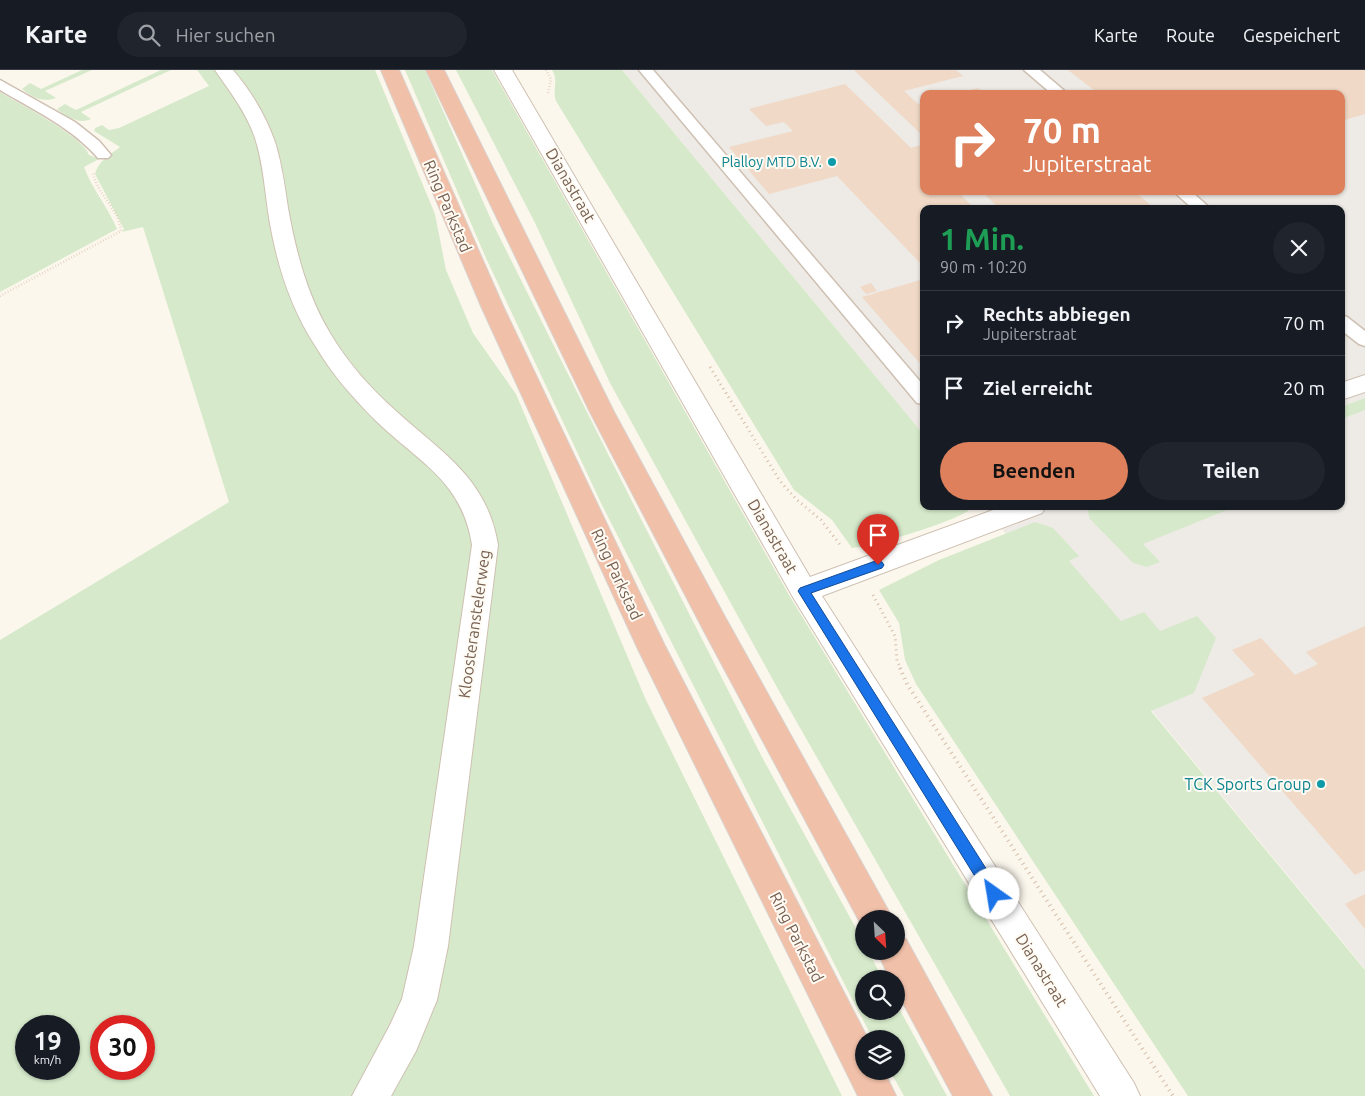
<!DOCTYPE html>
<html lang="de">
<meta charset="utf-8">
<style>
:root{--surface:#171b24;--page:#20242c;--text:#f1f3f6;--muted:#9ea1a6;--line:#363941;--accent:#dd805b}
body{margin:0;font-family:Ubuntu,sans-serif;background:var(--page);color:var(--text);height:100vh;display:flex;flex-direction:column;font-size:19px;white-space:nowrap}
*{box-sizing:border-box;margin:0}
p{font-size:16px;color:var(--muted)}
.icon{flex:none;width:28px;height:28px;fill:none;stroke:currentColor;stroke-width:2;stroke-linecap:round;stroke-linejoin:round}
.map{position:relative;flex:1;overflow:hidden}
.panel{position:absolute;left:920px;top:135px;width:425px;height:305px;display:flex;flex-direction:column;background:var(--surface);border-radius:10px;box-shadow:0 1px 4px #0004}
.panel>*{flex:none}
.guide{position:absolute;left:920px;top:20px;width:425px;height:105px;border-radius:10px;box-shadow:0 1px 4px #0004;background:#dd805b;color:#fff;overflow:hidden}
.needle{width:32px;rotate:155deg}
.buttons{position:absolute;left:855px;top:840px;display:grid;gap:10px}
.buttons a{display:grid;place-items:center;width:50px;height:50px;border-radius:50%;background:var(--surface);box-shadow:0 1px 4px #0004;font-size:25px}
.speed{position:absolute;left:15px;top:945px;display:flex;gap:10px;font-size:25px;font-weight:700;text-align:center}
.speed>*{display:grid;place-content:center;width:65px;height:65px;border-radius:50%;background:var(--surface);box-shadow:0 1px 4px #0004;line-height:1}
.speed small{font-size:12px;font-weight:400}
.speed .limit{border:8px solid #d22;background:#fff;color:#111}
.pin{position:absolute;display:grid;place-items:center;width:42px;height:42px;color:#fff;margin:-51px -21px;border-radius:50% 50% 50% 0;rotate:-45deg;box-shadow:0 0 5px #0007}
.pin .icon{rotate:45deg}
.me{position:absolute;width:55px;margin:-28px;rotate:328deg;stroke-linejoin:round;filter:drop-shadow(0 0 4px #0008)}
.turn{display:flex;align-items:center;gap:18px;height:105px;padding:0 20px;font-size:22px}
.turn .icon{width:65px;height:65px;stroke-width:2.5}
.turn b{display:block;font-size:35px;line-height:42px}
.round{display:grid;place-items:center;flex:none;width:52px;height:52px;border-radius:26px;background:var(--page)}
.headline{display:flex;align-items:center;justify-content:space-between;height:85px;padding:0 20px}
h1{font-size:30px;font-weight:700;line-height:38px;color:#1e9e55}
.cta{display:flex;gap:10px;margin-top:auto;padding:10px 20px}
.cta a{flex:1;height:58px;border-radius:30px;background:var(--accent);color:#111;font-size:20px;font-weight:700;line-height:58px;text-align:center}
.cta a+a{background:var(--page);color:var(--text)}
ul{padding:0;list-style:none}
li{display:flex;align-items:center;gap:15px;height:65px;padding:0 20px;border-top:1px solid var(--line)}
li div{flex:1}
li b{display:block;font-size:19px}
li em{font-style:normal}
header{display:flex;align-items:center;gap:30px;box-sizing:border-box;height:70px;padding:0 25px;background:var(--surface);border-bottom:1px solid var(--line)}
header strong{font-size:24px}
nav{display:flex;gap:28px;margin-inline-start:auto;font-size:18px}
.search{width:350px;height:45px;background:var(--page);display:flex;align-items:center;gap:12px;box-sizing:border-box;padding:0 18px;border-radius:28px;color:var(--muted);font-size:19px}
.map>svg:first-child{display:block}
</style>
<header>
<strong>Karte</strong>
<div class="search"><svg class="icon" aria-label="search" viewBox="0 0 24 24"><circle cx="10" cy="10" r="6"/><path d="M15 15l6 6"/></svg>Hier suchen</div>
<nav><a>Karte</a><a>Route</a><a>Gespeichert</a></nav>
</header>
<div class="map">
<svg width="1365" height="1026" viewBox="0 0 1365 1026">
<rect width="100%" height="100%" fill="#fcf7ed"/>
<path fill="#eeeae5" fill-rule="evenodd" d="M622 0H1365V899L983 436H1341V139H924V365ZM924 24H1341V121H924Z"/>
<g fill="#d6eacb" fill-rule="evenodd">
<path d="M82 0H92L45 21 56 28C42 33 32 27 22 19L30 13 41 19Z"/>
<path d="M161 0H171L81 42 91 49C79 55 66 46 57 39L65 34 76 40Z"/>
<path d="M197 0H218L253 54 294 226 439 401 476 458 425 840 402 930 386 970 352 1026H0V570L229 432 143 157 122 162 124 159 95 104C98 91 110 85 120 77L94 61 95 58 102 55 109 60 119 58 209 16ZM26 956H69V999H26ZM101 956H144V999H101Z"/>
<path d="M230 0H375L435 144 446 200 473 263 516 324 646 630 842 1026H390C413 988 431 949 442 906L495 456 471 417 357 305 324 260 296 196 281 110Z"/>
<polygon points="405,0 425,0 493,154 609,386 762,687 864,873 864,881 868,881 883,909 864,909 864,941 896,941 896,933 947,1026 904,1026 890,1001 896,1001 896,969 873,969 850,925 601,433 485,186"/>
<polygon points="456,0 492,0 789,525 1094,1026 1010,1026 779,621 610,313 535,153"/>
<path d="M552 0H622L924 365V436H970L968 441C950 453 874 476 852 478L832 450 794 420 556 31C552 20 559 10 552 0Z"/>
<path d="M0 22C19 34 83 66 89 85L99 89 84 97C92 119 108 137 117 159L0 222Z"/>
<polygon points="1365,328 1365,340 1341,349 1341,337"/>
<polygon points="1089,436 1237,436 1143,474 1160,492 1147,497 1133,493 1090,449 1088,442"/>
<polygon points="1035,452 1053,458 1079,486 1069,491 1121,551 1144,542 1160,561 1197,546 1216,568 1194,623 1151,641 1365,900 1365,1026 1188,1026 916,614 905,590 899,553 879,520 939,490"/>
</g>
<g fill="#f0d9c6">
<polygon points="854,0 956,0 963,6 904,21 918,34 924,32 924,67"/>
<polygon points="1068,0 1365,0 1365,44 1341,51 1341,24 1099,24"/>
<polygon points="845,14 911,78 924,74 924,121 957,121 975,139 924,139 924,194 921,194 837,106 769,124 729,77 793,61 784,52 766,56 749,39"/>
<polygon points="978,18 985,24 959,24 959,23"/>
<polygon points="981,121 1134,121 1155,139 1000,139"/>
<polygon points="924,209 924,298 862,227"/>
<polygon points="871,213 877,221 866,224 860,217"/>
<polygon points="1365,556 1365,800 1355,805 1202,628 1255,605 1232,580 1261,568 1295,605 1318,594 1306,582"/>
<polygon points="1365,824 1365,859 1345,834"/>
</g>
<g fill="none" stroke-linecap="round" stroke-linejoin="round">
<g stroke="#cec0b2" stroke-width="3">
<g id="lane">
<polygon points="639,0 653,0 924,316 924,334 917,333"/>
<polygon points="1024,0 1040,0 1068,24 1052,24"/>
<path d="M0 10 75 52 99 71 111 85 108 88H98C71 57 34 40 0 20Z"/>
<polygon points="1173,121 1191,121 1211,139 1193,139"/>
<polygon points="1341,245 1347,247 1365,261 1365,276 1359,274 1341,260"/>
</g>
</g>
<g stroke="#cec0b2" stroke-width="2">
<g id="street">
<path d="M215 0H233C252 22 267 48 276 75 282 96 285 117 288 138 296 182 307 225 330 263 347 292 371 319 396 341 442 383 487 408 498 475L448 876 437 930 416 981 391 1026H352L390 955 402 929 414 876 472 475C462 410 418 392 375 350 353 328 332 304 316 277 291 239 278 198 270 154 265 125 264 96 255 68 246 42 230 22 215 0Z"/>
<polygon points="494,0 512,0 810,507 1004,436 1046,436 1042,443 822,526 1134,1013 1140,1026 1100,1026 794,529"/>
<polygon points="1365,305 1365,322 1341,330 1341,313"/>
</g>
</g>
<g stroke="#d9d2ce" stroke-width="2">
<g id="highway">
<polygon points="381,0 399,0 503,236 664,574 868,969 864,969 864,1001 884,1001 896,1026 858,1026 637,577 481,236"/>
<polygon points="426,0 444,0 614,342 725,547 893,849 864,849 864,860 705,563 590,342"/>
<polygon points="896,865 906,869 992,1026 953,1026 896,920 896,909 890,909 877,881 896,881"/>
</g>
</g>
<g stroke="#d5bda8" stroke-width="2.5" stroke-dasharray="0.5 2.5" stroke-linecap="butt">
<polyline points="546,0 551,9 548,23"/>
<path d="M0 226 121 161C119 138 97 125 93 102"/>
</g>
<g stroke="#d5bda8" stroke-width="3" stroke-dasharray="1 4" stroke-linecap="butt">
<polyline points="710,297 780,411 796,429 821,450 841,476"/>
<polyline points="873,525 895,566 897,591 901,599"/>
</g>
<polyline stroke="#d5bda8" stroke-width="4" stroke-dasharray="1 4.5" stroke-linecap="butt" points="900,598 907,614 1173,1026"/>
<use href="#lane" fill="#fff" fill-rule="evenodd"/>
<use href="#street" fill="#fff" fill-rule="evenodd"/>
<use href="#highway" fill="#f1c0a9" fill-rule="evenodd"/>
</g>
<polygon fill="#1a73e8" stroke="#114b97" points="878,490 882,492 884,495 882,498 811,523 999,819 1001,824 999,829 994,830 989,829 798,521 800,518"/>
<g fill="#0f9aa8" stroke="#fefbf4" stroke-width="2">
<circle cx="832" cy="92" r="5"/>
<circle cx="1321" cy="714" r="5"/>
</g>
<g text-anchor="middle" dominant-baseline="central" stroke-width="4" stroke-linejoin="round" paint-order="stroke">
<g font-size="14" fill="#0d838f" stroke="#fefbf4" text-anchor="end">
<text x="822" y="92">Plalloy MTD B.V.</text>
</g>
<g font-size="16" fill="#776050" stroke="#fefbf4">
<text transform="translate(571 115) rotate(60)">Dianastraat</text>
<text transform="translate(448 136) rotate(67)">Ring Parkstad</text>
<text transform="translate(773 466) rotate(60)">Dianastraat</text>
<text transform="translate(617 504) rotate(65)">Ring Parkstad</text>
<text transform="translate(474 554) rotate(-82)">Kloosteranstelerweg</text>
<text transform="translate(797 867) rotate(63)">Ring Parkstad</text>
<text transform="translate(1042 900) rotate(58)">Dianastraat</text>
</g>
<g font-size="16" fill="#0d838f" stroke="#fefbf4" text-anchor="end">
<text x="1311" y="714">TCK Sports Group</text>
</g>
</g>
</svg>
<div class="buttons">
<a><svg class="needle" viewBox="-14 -14 28 28"><path d="M0-13l5 13h-10z" fill="#e53935"/><path d="M0 13l5-13h-10z" fill="#9ea1a6"/></svg></a>
<a><svg class="icon" aria-label="search" viewBox="0 0 24 24"><circle cx="10" cy="10" r="6"/><path d="M15 15l6 6"/></svg></a>
<a><svg class="icon" aria-label="layers" viewBox="0 0 24 24"><path d="M12 4l9 5-9 5-9-5zM3 14l9 5 9-5"/></svg></a>
</div>
<div class="speed"><div>19<small>km/h</small></div><div class="limit">30</div></div>
<div class="pin" style="left:878px;top:495px;background:#d93025"><svg class="icon" aria-label="arrive" viewBox="0 0 24 24"><path d="M6 21V4h12l-3 4 3 4H6"/></svg></div>
<svg class="me" style="left:994px;top:824px" viewBox="-20 -20 40 40"><circle r="19" fill="#fff"/><path d="M0-13L10 11 0 6-10 11z" fill="#1a73e8"/></svg>
<div class="guide">
<div class="turn"><svg class="icon" aria-label="right" viewBox="0 0 24 24"><path d="M7 20v-9h11M14 6l5 5-5 5"/></svg><div><b>70 m</b>Jupiterstraat</div></div>
</div>
<section class="panel">
<div class="headline"><div><h1>1 Min.</h1><p>90 m · 10:20</p></div><a class="round"><svg class="icon" aria-label="close" viewBox="0 0 24 24"><path d="M6 6l12 12M18 6L6 18"/></svg></a></div>
<ul>
<li><svg class="icon" aria-label="right" viewBox="0 0 24 24"><path d="M7 20v-9h11M14 6l5 5-5 5"/></svg><div><b>Rechts abbiegen</b><p>Jupiterstraat</p></div><em>70 m</em></li>
<li><svg class="icon" aria-label="arrive" viewBox="0 0 24 24"><path d="M6 21V4h12l-3 4 3 4H6"/></svg><div><b>Ziel erreicht</b></div><em>20 m</em></li>
</ul>
<div class="cta"><a>Beenden</a><a>Teilen</a></div>
</section>
</div>
